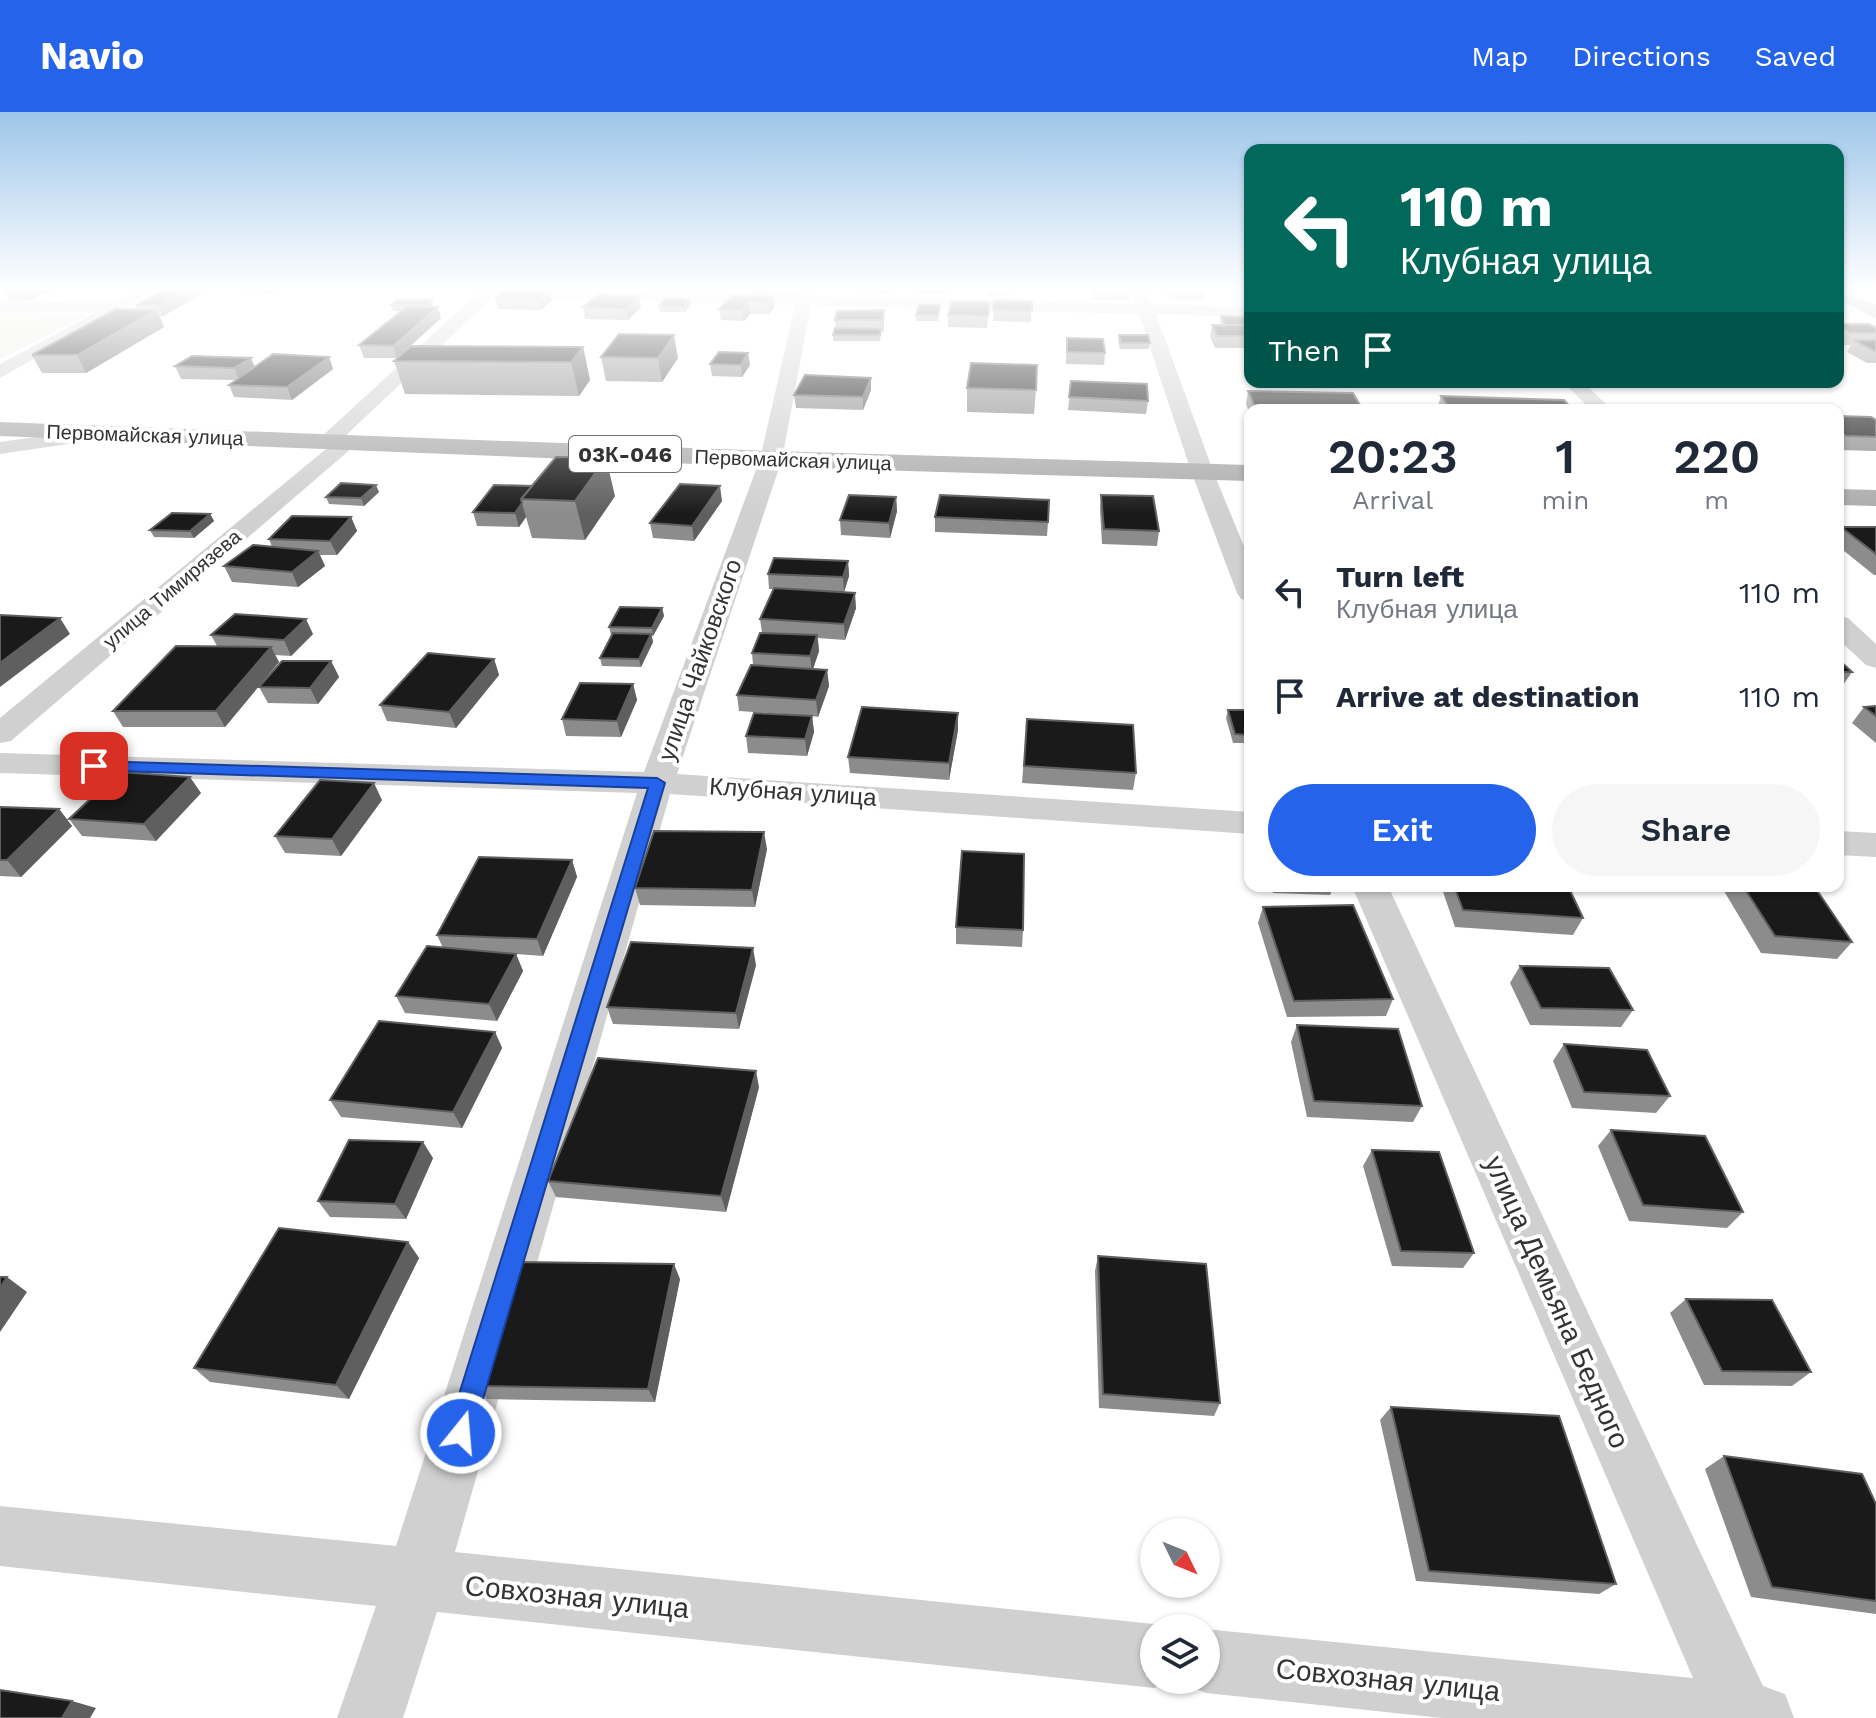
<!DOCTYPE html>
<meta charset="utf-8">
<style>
:root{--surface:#fff;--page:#f6f6f7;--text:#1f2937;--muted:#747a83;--accent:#2563eb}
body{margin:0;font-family:"Work Sans",sans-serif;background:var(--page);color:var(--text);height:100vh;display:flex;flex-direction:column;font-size:30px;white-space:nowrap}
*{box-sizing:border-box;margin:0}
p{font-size:26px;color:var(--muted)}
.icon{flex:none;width:44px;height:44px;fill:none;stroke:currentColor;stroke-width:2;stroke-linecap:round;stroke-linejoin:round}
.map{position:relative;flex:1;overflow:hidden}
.details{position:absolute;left:1244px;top:292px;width:600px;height:488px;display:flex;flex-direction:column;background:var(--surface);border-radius:16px;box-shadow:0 2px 6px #0004}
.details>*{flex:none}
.banner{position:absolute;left:1244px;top:32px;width:600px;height:244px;border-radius:16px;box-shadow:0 2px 6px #0004;background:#00695c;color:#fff;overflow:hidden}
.needle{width:52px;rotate:133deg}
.tools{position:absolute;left:1140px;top:1406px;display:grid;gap:16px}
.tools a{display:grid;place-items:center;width:80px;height:80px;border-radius:50%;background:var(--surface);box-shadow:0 2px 6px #0004;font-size:40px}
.pin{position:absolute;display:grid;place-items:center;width:68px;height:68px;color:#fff;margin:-34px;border-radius:16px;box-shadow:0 4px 12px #0006}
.me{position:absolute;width:88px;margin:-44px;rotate:17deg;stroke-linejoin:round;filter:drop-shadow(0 0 6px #0008)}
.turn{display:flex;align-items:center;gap:28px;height:168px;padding:0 24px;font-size:36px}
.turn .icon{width:104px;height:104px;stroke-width:2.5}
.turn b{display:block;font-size:56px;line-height:68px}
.then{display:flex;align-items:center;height:76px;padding:0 24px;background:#0003;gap:16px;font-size:30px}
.eta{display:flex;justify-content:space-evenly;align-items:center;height:136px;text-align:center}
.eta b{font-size:48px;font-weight:600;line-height:56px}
.primary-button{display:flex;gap:16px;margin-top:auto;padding:16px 24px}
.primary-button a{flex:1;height:92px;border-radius:48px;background:var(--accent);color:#fff;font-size:32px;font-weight:600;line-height:92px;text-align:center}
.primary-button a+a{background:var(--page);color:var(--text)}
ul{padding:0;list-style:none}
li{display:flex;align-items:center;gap:24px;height:104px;padding:0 24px}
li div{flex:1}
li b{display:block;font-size:30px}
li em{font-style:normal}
header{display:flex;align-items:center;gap:48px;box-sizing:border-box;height:112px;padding:0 40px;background:var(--accent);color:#fff}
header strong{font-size:38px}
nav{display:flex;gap:44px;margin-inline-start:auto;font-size:28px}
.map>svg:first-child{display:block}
</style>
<header>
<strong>Navio</strong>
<nav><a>Map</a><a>Directions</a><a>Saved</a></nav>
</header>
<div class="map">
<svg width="1876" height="1606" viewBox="0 0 1876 1606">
<rect width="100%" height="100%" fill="#fff"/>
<polygon fill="#e6ecdf" points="0,199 89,203 0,247"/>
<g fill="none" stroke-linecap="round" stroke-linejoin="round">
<g fill="#d0d0d0" fill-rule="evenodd">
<polygon points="139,177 158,177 0,266 0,252 95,201 0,199 0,189 113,191"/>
<polygon points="482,177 799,183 802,177 818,177 815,184 1136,192 1131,177 1147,177 1152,193 1250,195 1250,205 1156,202 1213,359 1250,449 1250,489 1241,487 1237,481 1191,359 1139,202 811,193 782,347 677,662 1250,700 1250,722 670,682 455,1440 1154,1512 1164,1516 1154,1516 1154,1568 1174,1568 1154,1576 437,1500 403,1606 337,1606 376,1494 0,1454 0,1394 396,1434 637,681 0,661 0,641 644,660 760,347 795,193 493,185 343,326 352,328 356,332 352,336 11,629 0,631 0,606 326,337 315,331 319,327"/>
<polygon points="1563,270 1583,270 1612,298 1591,298"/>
<polygon points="108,315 118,321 115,325 0,342 0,330"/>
<polygon points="1838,504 1848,506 1876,532 1876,556 1866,553 1838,527"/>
<polygon points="1838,719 1876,721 1876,745 1838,743"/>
<polygon points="1352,774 1388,774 1763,1574 1785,1582 1794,1606 1442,1606 1206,1581 1183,1572 1182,1568 1206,1568 1206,1517 1693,1566"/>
</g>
<g fill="#ababab" fill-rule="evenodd">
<polygon points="1838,177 1876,193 1876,206 1838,188"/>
<polygon points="0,310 771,339 1250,353 1250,369 771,355 0,324"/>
<polygon points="1838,377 1876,378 1876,394 1838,393"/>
</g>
</g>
<g fill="#8c8c8c">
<polygon points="55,177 28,189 10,189 4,178"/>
<polygon points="240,177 280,177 269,183 242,182"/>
<polygon points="506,177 550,177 553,187 541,198 498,197 495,186"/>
<polygon points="752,177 801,177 797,183 752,182"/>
<polygon points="856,177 896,177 895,182 856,181"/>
<polygon points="917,177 947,177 946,182 917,182"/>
<rect x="986" y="177" width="23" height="7"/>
<polygon points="1091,177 1130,177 1129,188 1093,188"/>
<polygon points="1165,177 1206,177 1204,187 1170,187"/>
<polygon points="203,181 163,204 160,204 164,215 86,261 42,261 32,243 138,198 136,193"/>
<polygon points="773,184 774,195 769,202 750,202 744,209 721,208 719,197"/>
<polygon points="690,187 691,192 685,200 660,200 659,194"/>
<polygon points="994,188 1032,189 1031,210 993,209"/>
<polygon points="990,190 987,216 948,215 948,203"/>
<polygon points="391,193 433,194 432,195 441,206 397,246 364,246 359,233 401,199 393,199"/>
<polygon points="583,195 641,195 628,208 585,207"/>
<polygon points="884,198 884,220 881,220 880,229 833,229 833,223 836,216 835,208"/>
<polygon points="940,199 938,209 916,209 916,203"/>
<polygon points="1221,204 1250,205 1250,236 1215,236 1210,225 1212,213 1222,213 1220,210"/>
<polygon points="1838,212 1876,216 1876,251 1867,251 1847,240 1851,233 1844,233 1838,229"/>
<polygon points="1119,223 1150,231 1149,237 1120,237 1118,229"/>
<polygon points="1067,226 1105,241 1104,253 1066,252"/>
<polygon points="583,235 590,268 579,284 405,282 394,249"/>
<polygon points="329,245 333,257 292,288 234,285 229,273 235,268 181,267 175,254 251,246 254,255"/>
<polygon points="601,245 678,246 662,270 606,269"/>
<polygon points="710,252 750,253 742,265 712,264"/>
<polygon points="871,266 871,278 863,298 796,296 794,283"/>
<polygon points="1071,269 1148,289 1146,302 1068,298"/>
<polygon points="967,276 1036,278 1034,302 967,300"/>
<polygon points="1248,279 1363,298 1250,298 1250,303 1246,292"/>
<polygon points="1441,284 1573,298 1438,298 1437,297"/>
<polygon points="1838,304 1876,308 1876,339 1838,338"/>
<polygon points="494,373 615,384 585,428 532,426 526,405 519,415 477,414 473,400"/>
<polygon points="379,380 364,394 329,392 326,385"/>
<polygon points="1101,383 1159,419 1157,434 1102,432 1100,397"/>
<polygon points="896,385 897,399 890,426 841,423 840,408"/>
<polygon points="722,389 694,429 653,426 650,411"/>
<polygon points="210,402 214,409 194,426 154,425 150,418"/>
<polygon points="351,405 357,419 337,443 320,443 325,454 298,475 232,470 224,454 272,435 269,427"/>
<polygon points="935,405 1048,410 1047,424 935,420"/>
<polygon points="1841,415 1876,415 1876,463 1874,463 1838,434 1838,420"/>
<polygon points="848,449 849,464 844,480 856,496 845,528 818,526 819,539 813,557 827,558 829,574 818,605 812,604 814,620 807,644 748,641 746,624 812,604 739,599 737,583 753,553 752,541 762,521 760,507 774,477 769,477 768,462"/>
<polygon points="662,496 664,504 653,524 652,524 653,530 641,555 602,554 600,546 611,523 609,515"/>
<polygon points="313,522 291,544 275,543 279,550 225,615 123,615 113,599 217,534 211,523"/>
<polygon points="494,547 499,563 456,616 387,609 380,593"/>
<polygon points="1838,547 1852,560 1841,576 1838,576"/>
<polygon points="331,549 339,565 318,592 268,591 259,575"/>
<polygon points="633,572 637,588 621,625 566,624 562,607"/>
<polygon points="1876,594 1876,631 1852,611 1864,595"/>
<polygon points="1228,598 1250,598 1250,631 1233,631 1226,606"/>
<polygon points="1027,607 1136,661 1133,678 1022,671"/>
<polygon points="958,618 949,668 850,661 848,645"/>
<polygon points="201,681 156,729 82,724 69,707"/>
<polygon points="382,688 341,744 285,741 275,724"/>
<polygon points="0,695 59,697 72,714 21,765 0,764"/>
<polygon points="767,737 755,795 640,793 635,776"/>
<polygon points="572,748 577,765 543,844 516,842 523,859 497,909 405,901 396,884 443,836 437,823"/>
<polygon points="1272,774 1334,774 1330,783 1273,781"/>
<polygon points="1441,774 1568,774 1583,806 1573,823 1455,815"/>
<polygon points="1721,774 1814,774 1852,830 1837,847 1761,841"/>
<polygon points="1263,795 1393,887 1386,904 1287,905 1258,811"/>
<polygon points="956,815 1023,818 1022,835 956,832"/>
<polygon points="756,853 739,917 613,912 607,895"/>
<polygon points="1520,854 1633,898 1621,915 1530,913 1510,871"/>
<polygon points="1297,913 1422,994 1413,1010 1307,1005 1291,930"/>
<polygon points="495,920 502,936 462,1016 341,1005 330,988"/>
<polygon points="1564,932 1670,984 1656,1001 1572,996 1553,949"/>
<polygon points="759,975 726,1100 556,1085 548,1069"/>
<polygon points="1611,1018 1743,1100 1727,1116 1629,1109 1598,1034"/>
<polygon points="1372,1038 1474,1141 1463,1156 1392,1154 1363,1054"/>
<polygon points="433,1046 406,1107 330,1105 318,1089"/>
<polygon points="408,1130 419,1146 349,1287 210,1270 194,1256"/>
<polygon points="1098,1144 1220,1291 1214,1304 1099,1296 1095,1159"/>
<polygon points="680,1167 655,1290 487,1287 476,1274"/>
<polygon points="1686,1187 1811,1260 1792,1274 1704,1273 1670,1201"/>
<polygon points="1391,1295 1616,1472 1599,1482 1416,1469 1380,1308"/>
<polygon points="1724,1344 1876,1392 1876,1502 1751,1485 1705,1357"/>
</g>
<g fill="#5f5f5f">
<polygon points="26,177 55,177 28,189 22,178"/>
<polygon points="187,177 201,177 203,181 163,204 158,193"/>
<polygon points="267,177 280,177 269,183"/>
<polygon points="549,177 550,177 553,187 541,198 538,187"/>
<polygon points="639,184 641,195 628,208 626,197"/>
<polygon points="773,184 774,195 769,202 768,191"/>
<polygon points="690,187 691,192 685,200 684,195"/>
<polygon points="432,188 433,194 428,199 426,193"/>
<polygon points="749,190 750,202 744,209 742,198"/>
<polygon points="438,195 441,206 397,246 393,234"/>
<polygon points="156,198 164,215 86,261 77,243"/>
<polygon points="674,223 678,246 662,270 658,246"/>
<polygon points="583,235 590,268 579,284 571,250"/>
<polygon points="748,241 750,253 742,265 741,253"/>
<polygon points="329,245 333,257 292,288 287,275"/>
<polygon points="251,246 256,258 240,269 234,256"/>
<polygon points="871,266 871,278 863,298 863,285"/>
<polygon points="606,346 615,384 585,428 575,389"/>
<polygon points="376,373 379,380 364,394 361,386"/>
<polygon points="720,374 722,389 694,429 692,414"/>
<polygon points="896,385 897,399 890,426 889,411"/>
<polygon points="522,391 526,405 519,415 515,401"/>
<polygon points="210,402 214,409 194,426 190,419"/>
<polygon points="351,405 357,419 337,443 330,429"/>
<polygon points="318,439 325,454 298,475 292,460"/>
<polygon points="848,449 849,464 844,480 843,465"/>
<polygon points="855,481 856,496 845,528 844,512"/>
<polygon points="662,496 664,504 653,524 652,516"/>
<polygon points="60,506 70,522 0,575 0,551"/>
<polygon points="306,507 313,522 291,544 284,528"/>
<polygon points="651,522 653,530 641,555 639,547"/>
<polygon points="817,523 819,539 812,560 810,544"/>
<polygon points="271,535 279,550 225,615 216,599"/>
<polygon points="494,547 499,563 456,616 449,600"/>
<polygon points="331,549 339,565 318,592 310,576"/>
<polygon points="827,558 829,574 818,605 816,588"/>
<polygon points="633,572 637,588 621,625 617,609"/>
<polygon points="958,601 958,618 949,668 949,651"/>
<polygon points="812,604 814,620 807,644 805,627"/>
<polygon points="190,665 201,681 156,729 144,712"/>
<polygon points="374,671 382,688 341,744 332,727"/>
<polygon points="59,697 72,714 21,765 7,748"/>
<polygon points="764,720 767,737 755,795 752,778"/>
<polygon points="572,748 577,765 543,844 537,827"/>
<polygon points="753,836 756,853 739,917 736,901"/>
<polygon points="516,842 523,859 497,909 489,892"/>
<polygon points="495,920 502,936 462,1016 453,1000"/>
<polygon points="756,959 759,975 726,1100 721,1084"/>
<polygon points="423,1030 433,1046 406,1107 395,1092"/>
<polygon points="408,1130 419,1146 349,1287 336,1273"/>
<polygon points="674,1152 680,1167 655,1290 648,1277"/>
<polygon points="7,1165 27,1180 0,1220 0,1176"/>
<polygon points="72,1589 96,1596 90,1606 62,1606"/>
</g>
<g fill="#1a1a1a" stroke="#5f5f5f" stroke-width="2">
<polygon points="7,177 26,177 22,178 4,178"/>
<polygon points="166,177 187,177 158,193 136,193"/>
<polygon points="506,177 549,177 538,187 495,186"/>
<polygon points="598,182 639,184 626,197 583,195"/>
<polygon points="732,183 773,184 768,191 749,190 742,198 719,197"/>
<polygon points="666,186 690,187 684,195 659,194"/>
<polygon points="397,188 432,188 426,193 391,193"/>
<polygon points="994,188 1032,189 1032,199 993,198"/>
<polygon points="952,189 990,190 988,204 948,203"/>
<polygon points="919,193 940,193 938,203 916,203"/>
<polygon points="406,195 438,195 393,234 359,233"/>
<polygon points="116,197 156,198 77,243 32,243"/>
<polygon points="884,198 883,208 835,208 837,199"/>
<polygon points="1221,204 1250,205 1250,213 1225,213"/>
<polygon points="1838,212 1869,212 1876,216 1876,221 1850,221 1838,214"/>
<polygon points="1212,213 1250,213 1250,224 1217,224"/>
<polygon points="835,216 881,217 880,223 833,223"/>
<polygon points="619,222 674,223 658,246 601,245"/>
<polygon points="1119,223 1148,223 1150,231 1121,231"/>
<polygon points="1067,226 1103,227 1105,241 1067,240"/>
<polygon points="1853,228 1876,228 1876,239 1874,239"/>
<polygon points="411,234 583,235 571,250 394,249"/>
<polygon points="719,240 748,241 741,253 710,252"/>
<polygon points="273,242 329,245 287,275 229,273"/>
<polygon points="192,244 251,246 234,256 175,254"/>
<polygon points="971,251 1037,253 1036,278 967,276"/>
<polygon points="805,263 871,266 863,285 794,283"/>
<polygon points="1071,269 1147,272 1148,289 1069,285"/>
<polygon points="1248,279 1353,281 1363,298 1256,298"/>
<polygon points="1441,284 1564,288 1573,298 1450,298"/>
<polygon points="1838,304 1871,305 1876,308 1876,325 1846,324 1838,319"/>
<polygon points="556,345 606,346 575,389 521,387"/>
<polygon points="341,371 376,373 361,386 326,385"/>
<polygon points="680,372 720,374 692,414 650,411"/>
<polygon points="494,373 532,374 521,387 522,391 515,401 473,400"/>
<polygon points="849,383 896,385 889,411 840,408"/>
<polygon points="940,383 1049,388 1048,410 935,405"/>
<polygon points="1101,383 1153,384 1159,419 1104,417"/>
<polygon points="172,401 210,402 190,419 150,418"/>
<polygon points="292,404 351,405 330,429 269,427"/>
<polygon points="1841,415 1876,415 1876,442"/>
<polygon points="253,433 318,439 292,460 224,454"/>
<polygon points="774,446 848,449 843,465 768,462"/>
<polygon points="774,476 855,481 844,512 760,507"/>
<polygon points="620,495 662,496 652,516 609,515"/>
<polygon points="235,502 306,507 284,528 211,523"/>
<polygon points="0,503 60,506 0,551"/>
<polygon points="613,521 651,522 639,547 600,546"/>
<polygon points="760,521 817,523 810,544 752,541"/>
<polygon points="176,534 271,535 216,599 113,599"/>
<polygon points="428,541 494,547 449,600 380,593"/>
<polygon points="1838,547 1852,560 1838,560"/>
<polygon points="282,549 331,549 310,576 259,575"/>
<polygon points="751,553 827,558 816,588 737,583"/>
<polygon points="580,571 633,572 617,609 562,607"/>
<polygon points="1876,594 1876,604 1864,595"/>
<polygon points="862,595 958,601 949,651 848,645"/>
<polygon points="1228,598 1250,598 1250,623 1235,622"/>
<polygon points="754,601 812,604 805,627 746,624"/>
<polygon points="1027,607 1133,613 1136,661 1024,654"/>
<polygon points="119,660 190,665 144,712 69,707"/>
<polygon points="320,668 374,671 332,727 275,724"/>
<polygon points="0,695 59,697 7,748 0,748"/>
<polygon points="654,719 764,720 752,778 635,776"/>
<polygon points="962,739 1024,742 1023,818 956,815"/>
<polygon points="479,745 572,748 537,827 437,823"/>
<polygon points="1454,774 1568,774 1583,806 1463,798"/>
<polygon points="1743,774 1814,774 1852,830 1775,824"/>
<polygon points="1353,793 1393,887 1294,889 1263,795"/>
<polygon points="631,830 753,836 736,901 607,895"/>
<polygon points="427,834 516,842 489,892 396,884"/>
<polygon points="1520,854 1609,856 1633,898 1541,896"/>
<polygon points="379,909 495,920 453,1000 330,988"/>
<polygon points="1297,913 1398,917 1422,994 1314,989"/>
<polygon points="1564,932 1647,938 1670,984 1584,980"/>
<polygon points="598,946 756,959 721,1084 548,1069"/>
<polygon points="1611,1018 1705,1024 1743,1100 1643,1093"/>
<polygon points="349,1028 423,1030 395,1092 318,1089"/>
<polygon points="1372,1038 1439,1040 1474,1141 1401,1139"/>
<polygon points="279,1116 408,1130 336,1273 194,1256"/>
<polygon points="1098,1144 1206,1152 1220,1291 1103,1282"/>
<polygon points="516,1150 674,1152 648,1277 476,1274"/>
<polygon points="0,1165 7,1165 0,1176"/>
<polygon points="1686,1187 1772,1188 1811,1260 1722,1259"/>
<polygon points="1391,1295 1559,1304 1616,1472 1429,1459"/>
<polygon points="1724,1344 1862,1362 1876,1392 1876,1489 1772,1475"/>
<polygon points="0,1578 72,1589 62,1606 0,1606"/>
</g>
<linearGradient id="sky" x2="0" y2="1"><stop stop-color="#9ec6ea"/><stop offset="0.44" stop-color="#fff"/><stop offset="1" stop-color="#fff" stop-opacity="0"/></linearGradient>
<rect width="1876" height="402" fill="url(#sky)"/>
<polygon fill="#2563eb" stroke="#184099" stroke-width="2" points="94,649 657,666 665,671 470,1331 461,1335 451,1331 447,1321 648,676 88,658 86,654"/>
<g text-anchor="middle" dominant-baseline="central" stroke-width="8" stroke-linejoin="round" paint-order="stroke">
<g font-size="20" fill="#333" stroke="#fff">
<text transform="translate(145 323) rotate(2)">Первомайская улица</text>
<text transform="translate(793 348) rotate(2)">Первомайская улица</text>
<text transform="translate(172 477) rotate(-40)">улица Тимирязева</text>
</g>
<rect fill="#fff" stroke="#707070" stroke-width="2" x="569" y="324" width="112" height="36" rx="6"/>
<g font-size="22" font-weight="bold" fill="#333">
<text x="625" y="342">03К-046</text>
</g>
<g font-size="24" fill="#333" stroke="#fff">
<text transform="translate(700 548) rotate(-71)">улица Чайковского</text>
<text transform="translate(793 680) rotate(4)">Клубная улица</text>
</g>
<g font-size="28" fill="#333" stroke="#fff">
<text transform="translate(1557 1190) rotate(66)">улица Демьяна Бедного</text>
<text transform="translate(577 1485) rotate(6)">Совхозная улица</text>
<text transform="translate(1388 1568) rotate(6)">Совхозная улица</text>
</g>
</g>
</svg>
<div class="tools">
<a><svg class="needle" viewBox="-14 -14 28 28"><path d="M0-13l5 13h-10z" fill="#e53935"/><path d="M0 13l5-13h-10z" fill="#747a83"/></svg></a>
<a><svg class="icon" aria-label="layers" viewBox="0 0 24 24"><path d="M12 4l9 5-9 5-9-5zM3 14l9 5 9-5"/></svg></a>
</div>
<div class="pin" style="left:94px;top:654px;background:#d93025"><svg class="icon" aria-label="arrive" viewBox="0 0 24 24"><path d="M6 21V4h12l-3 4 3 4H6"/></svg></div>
<svg class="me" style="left:461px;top:1321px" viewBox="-20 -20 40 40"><circle r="17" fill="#2563eb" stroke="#fff" stroke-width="3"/><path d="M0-11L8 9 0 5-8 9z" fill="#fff"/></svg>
<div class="banner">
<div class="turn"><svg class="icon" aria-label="left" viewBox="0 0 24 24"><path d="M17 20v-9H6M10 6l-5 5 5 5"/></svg><div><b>110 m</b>Клубная улица</div></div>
<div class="then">Then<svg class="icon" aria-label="arrive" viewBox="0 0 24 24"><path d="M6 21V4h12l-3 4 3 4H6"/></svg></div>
</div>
<section class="details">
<div class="eta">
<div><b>20:23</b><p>Arrival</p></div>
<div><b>1</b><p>min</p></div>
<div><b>220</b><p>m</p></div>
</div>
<ul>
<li><svg class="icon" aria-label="left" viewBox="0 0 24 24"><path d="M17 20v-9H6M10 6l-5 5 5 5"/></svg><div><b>Turn left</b><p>Клубная улица</p></div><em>110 m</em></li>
<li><svg class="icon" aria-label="arrive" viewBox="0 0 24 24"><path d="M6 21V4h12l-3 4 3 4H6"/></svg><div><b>Arrive at destination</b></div><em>110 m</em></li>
</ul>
<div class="primary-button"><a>Exit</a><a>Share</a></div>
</section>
</div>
